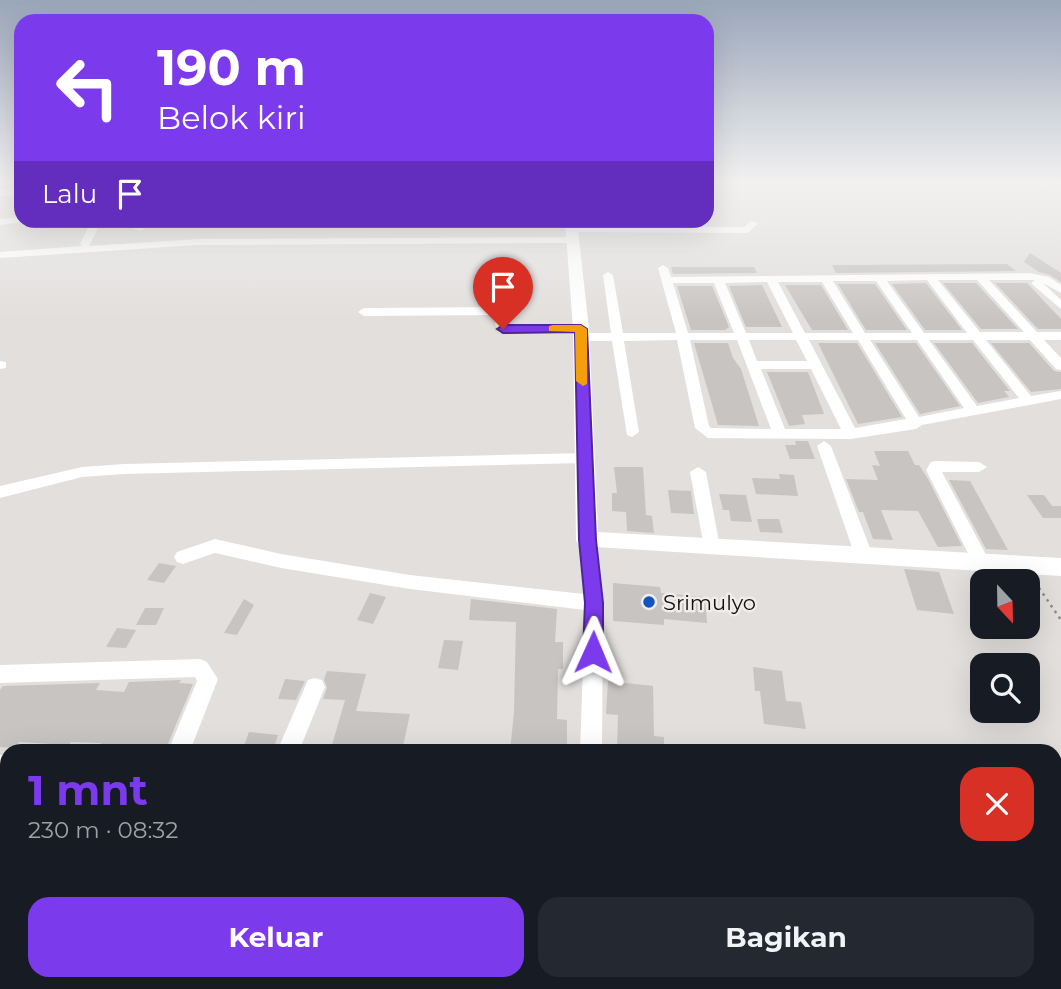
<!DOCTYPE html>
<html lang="id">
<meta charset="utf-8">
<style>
:root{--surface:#171b24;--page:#242831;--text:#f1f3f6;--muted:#9ea1a6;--accent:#7c3aed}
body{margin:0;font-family:Montserrat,sans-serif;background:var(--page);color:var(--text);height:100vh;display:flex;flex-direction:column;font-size:26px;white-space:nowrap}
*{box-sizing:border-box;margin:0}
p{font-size:23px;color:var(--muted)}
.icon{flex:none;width:38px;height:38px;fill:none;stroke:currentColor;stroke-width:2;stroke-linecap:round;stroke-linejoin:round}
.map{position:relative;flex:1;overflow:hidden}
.side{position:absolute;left:0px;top:744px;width:1062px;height:247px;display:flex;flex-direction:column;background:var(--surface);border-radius:21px 21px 0 0;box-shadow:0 7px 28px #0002}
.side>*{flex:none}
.top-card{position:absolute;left:14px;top:14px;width:700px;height:214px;border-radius:21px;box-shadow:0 7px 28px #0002;background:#7c3aed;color:#fff;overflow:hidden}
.needle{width:46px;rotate:158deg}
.controls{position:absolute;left:970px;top:569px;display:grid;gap:14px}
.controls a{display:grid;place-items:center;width:70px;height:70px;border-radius:14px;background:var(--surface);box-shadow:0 7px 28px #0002;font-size:35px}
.pin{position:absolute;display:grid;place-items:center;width:60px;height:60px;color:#fff;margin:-72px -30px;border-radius:50% 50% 50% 0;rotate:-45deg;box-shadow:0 0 7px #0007}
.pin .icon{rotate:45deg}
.me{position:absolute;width:77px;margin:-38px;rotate:1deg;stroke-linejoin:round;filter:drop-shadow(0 0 5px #0008)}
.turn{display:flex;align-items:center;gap:24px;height:147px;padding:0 28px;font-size:32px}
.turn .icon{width:91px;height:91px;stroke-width:2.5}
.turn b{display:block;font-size:49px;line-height:60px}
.then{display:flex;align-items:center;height:66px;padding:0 28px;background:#0003;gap:14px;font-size:26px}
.round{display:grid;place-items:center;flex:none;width:74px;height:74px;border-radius:21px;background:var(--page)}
.overview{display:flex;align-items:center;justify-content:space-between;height:119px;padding:0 28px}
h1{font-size:42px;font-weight:700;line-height:52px;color:var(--accent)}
.primary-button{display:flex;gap:14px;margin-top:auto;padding:14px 28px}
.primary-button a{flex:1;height:80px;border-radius:21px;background:var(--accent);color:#fff;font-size:28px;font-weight:700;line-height:80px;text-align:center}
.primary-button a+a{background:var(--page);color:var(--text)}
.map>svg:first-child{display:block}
</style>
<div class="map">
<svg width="1061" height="989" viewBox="0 0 1061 989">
<rect width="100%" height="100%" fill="#e2dfdd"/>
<g fill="#c7c4c2">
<polygon points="1030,253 1061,273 1061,282 1050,275 1039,272 1024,262"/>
<polygon points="1007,264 1016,271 836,273 832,265"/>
<polygon points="671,267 754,267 757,273 673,274"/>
<polygon points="926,283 962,330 925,330 892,284"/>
<polygon points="943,283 976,283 1018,329 981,329"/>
<polygon points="995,283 1027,283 1061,319 1061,329 1038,329"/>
<polygon points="838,284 875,284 907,330 866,330"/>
<polygon points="762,285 782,327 746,327 729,286"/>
<polygon points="785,285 821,285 848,330 812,330"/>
<polygon points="677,286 712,286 729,327 725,330 691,330"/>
<polygon points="694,343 728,343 733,358 741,369 759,426 718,425"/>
<polygon points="818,343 857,343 902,417 858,424"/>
<polygon points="875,343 916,343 960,406 920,414"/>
<polygon points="934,343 972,343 1010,391 1004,391 1009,397 978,403"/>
<polygon points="991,343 1029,343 1054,371 1061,372 1061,389 1031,392"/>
<polygon points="767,372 808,372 824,414 802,415 805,424 789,426"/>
<polygon points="795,441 808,441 815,459 790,459 785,445 796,445"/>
<polygon points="874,451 908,451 915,465 919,465 928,479 962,546 938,547 918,511 881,510 893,540 873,539 863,512 859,512 846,479 878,480 872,465 880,466"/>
<polygon points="614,467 643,467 646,515 652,516 654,533 627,531 626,512 612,511 612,493 617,493"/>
<polygon points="779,474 794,475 798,496 756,494 752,478 780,479"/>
<polygon points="949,480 970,481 1008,550 986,549"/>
<polygon points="668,490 691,491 694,514 671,513"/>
<polygon points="719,494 746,495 752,522 731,521 729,510 723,510"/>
<polygon points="1027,495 1044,495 1052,506 1061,506 1061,518 1043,518"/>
<polygon points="757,519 779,519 783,533 760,532"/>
<polygon points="159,563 176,566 164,583 147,580"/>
<polygon points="904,569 939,572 954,614 917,610"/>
<polygon points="613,583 660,587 661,593 705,597 707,623 664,619 664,625 613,621"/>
<polygon points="370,593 386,597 373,624 357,620"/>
<polygon points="244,599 254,605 237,635 224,633"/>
<polygon points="471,599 557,609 555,642 563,642 563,669 558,669 557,719 567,720 567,747 563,747 563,751 510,751 514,712 516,622 469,620"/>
<polygon points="145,608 164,608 156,625 136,625"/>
<polygon points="117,628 136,630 126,648 106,647"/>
<polygon points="444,640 463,641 458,670 438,668"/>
<polygon points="753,667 782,671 786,701 801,702 806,729 764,724 760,691 755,691"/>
<polygon points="327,671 366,674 356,711 410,714 402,751 370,751 371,748 332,745 345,700 323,699 327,688 324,679"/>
<polygon points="285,679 305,681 296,700 278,699"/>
<polygon points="181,680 179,683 193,684 167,746 100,745 101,743 71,742 69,745 19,742 16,748 0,747 0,690 3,686 100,683 96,690 124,692 129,682"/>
<polygon points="608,681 653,686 654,736 664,737 664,751 617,751 618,715 606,714"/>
<polygon points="249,732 278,735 273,751 242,751"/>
</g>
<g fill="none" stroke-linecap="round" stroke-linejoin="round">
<polyline stroke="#8e8c8a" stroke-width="2.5" stroke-dasharray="2.5 4.5" stroke-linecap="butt" points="1035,582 1061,620"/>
<g fill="#fff" fill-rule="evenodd">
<polygon points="1036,182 1054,182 1040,186"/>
<polygon points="21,189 21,195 0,196 0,190"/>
<polygon points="21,217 24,222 0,225 0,219"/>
<polygon points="92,220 102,220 89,246 198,239 575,237 580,240 575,243 198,245 0,258 0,252 83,246 80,244"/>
<polygon points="138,220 148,220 142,231 134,229"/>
<polygon points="750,221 758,223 748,233 573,232 568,229 573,226 745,227"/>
<path d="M663 265 668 268 671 277 1030 273 1049 277 1061 285V293L1043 283 1061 300V309L1033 285 1031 283 1035 280H989L1037 332H1061V340H1044L1061 358V370L1056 369 1030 340H986L1031 396 1061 391V399L922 425 916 429 851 439 708 438 695 428 677 340 624 341 639 432 632 437 627 435 612 341H580L574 337 580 333H611L603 275 608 272 613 275 623 333H676L658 268ZM927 280 967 333H924L887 281ZM938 280H977L1024 332H980ZM833 281H876L912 333H865ZM767 282 793 333H746L725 283ZM778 282H822L853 333H805ZM673 283H714L734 333H688ZM690 340H737L771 429 711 428 709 426ZM749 340H796L807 361H757ZM809 340H858L906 419 855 428ZM870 340H917L964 408 919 417ZM929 340H973L1019 398 977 406ZM761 369H811L841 429H785Z"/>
<polygon points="501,307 510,312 508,325 581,325 587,329 581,333 503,333 499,332 495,324 497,315 364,316 358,312 364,308"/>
<polygon points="0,361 6,362 6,368 0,369"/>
<polygon points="824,441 831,446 873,556 870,561 864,563 858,561 855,556 817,446"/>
<polygon points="586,453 593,458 586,463 124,474 82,477 0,498 0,486 82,467 124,464"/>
<polygon points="936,461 979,462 987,467 979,472 942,472 991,564 988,569 982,571 976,569 926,470 931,462"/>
<polygon points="698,467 706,472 720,547 718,552 712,554 706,552 704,547 690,472"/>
<polygon points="587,533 593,535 595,540 603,603 602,751 580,751 585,610 410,589 281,568 215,553 183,564 177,562 174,557 177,552 215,539 281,554 410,575 584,594 579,540 581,535"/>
<polygon points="200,659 207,662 218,679 190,751 168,751 197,681 195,677 0,683 0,665"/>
<polygon points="315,678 322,680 325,687 299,751 277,751 308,680"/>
<rect x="0" y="755" width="7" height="22"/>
<rect x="0" y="872" width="7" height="24"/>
<polygon points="86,984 112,984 110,989 84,989"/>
<polygon points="212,984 238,984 236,989 210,989"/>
<polygon points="544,984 570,984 569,989 543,989"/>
<polygon points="596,984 637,984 639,989 598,989"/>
</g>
<polygon fill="#fff" fill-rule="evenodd" points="565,220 577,220 589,329 598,532 1061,558 1061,576 579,546 576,540 573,329"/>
</g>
<linearGradient id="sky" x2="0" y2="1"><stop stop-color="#9aa6ba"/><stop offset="0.57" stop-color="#f2f1f0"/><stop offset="1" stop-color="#f2f1f0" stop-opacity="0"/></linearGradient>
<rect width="1061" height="320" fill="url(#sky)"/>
<polygon fill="#7c3aed" stroke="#51269a" stroke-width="2" points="581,325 587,329 596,540 603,603 603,652 600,658 593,661 586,658 583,652 585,603 579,540 575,332 503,333 497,329 503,325"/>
<polygon fill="#f59e0b" points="553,325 581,325 587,329 587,384 583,386 576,381 575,332 549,331 549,326"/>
<circle fill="#1154bf" stroke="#efecea" stroke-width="2.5" cx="649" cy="602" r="7"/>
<g text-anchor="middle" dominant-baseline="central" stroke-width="5" stroke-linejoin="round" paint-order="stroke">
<g font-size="21" fill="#11100f" stroke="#efecea" text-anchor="start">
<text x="663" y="602">Srimulyo</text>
</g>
</g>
</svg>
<div class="controls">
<a><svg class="needle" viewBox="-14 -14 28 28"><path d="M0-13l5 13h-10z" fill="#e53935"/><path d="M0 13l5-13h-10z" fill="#9ea1a6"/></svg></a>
<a><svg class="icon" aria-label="search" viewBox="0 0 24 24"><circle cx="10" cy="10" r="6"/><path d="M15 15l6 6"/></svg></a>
</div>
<div class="pin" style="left:503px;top:329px;background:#d93025"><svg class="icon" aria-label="arrive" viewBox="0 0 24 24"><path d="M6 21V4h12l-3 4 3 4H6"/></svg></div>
<svg class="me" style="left:593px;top:652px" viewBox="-20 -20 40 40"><path d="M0-17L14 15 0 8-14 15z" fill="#7c3aed" stroke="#fff" stroke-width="4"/></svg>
<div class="top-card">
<div class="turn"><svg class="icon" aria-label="left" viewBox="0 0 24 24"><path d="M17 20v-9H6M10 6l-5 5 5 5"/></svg><div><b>190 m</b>Belok kiri</div></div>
<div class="then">Lalu<svg class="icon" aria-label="arrive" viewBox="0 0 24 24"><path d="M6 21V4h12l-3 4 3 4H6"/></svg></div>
</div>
<section class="side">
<div class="overview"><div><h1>1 mnt</h1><p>230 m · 08:32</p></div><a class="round" style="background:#d93025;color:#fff"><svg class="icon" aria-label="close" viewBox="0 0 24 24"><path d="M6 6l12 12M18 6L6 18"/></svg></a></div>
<div class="primary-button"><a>Keluar</a><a>Bagikan</a></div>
</section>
</div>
